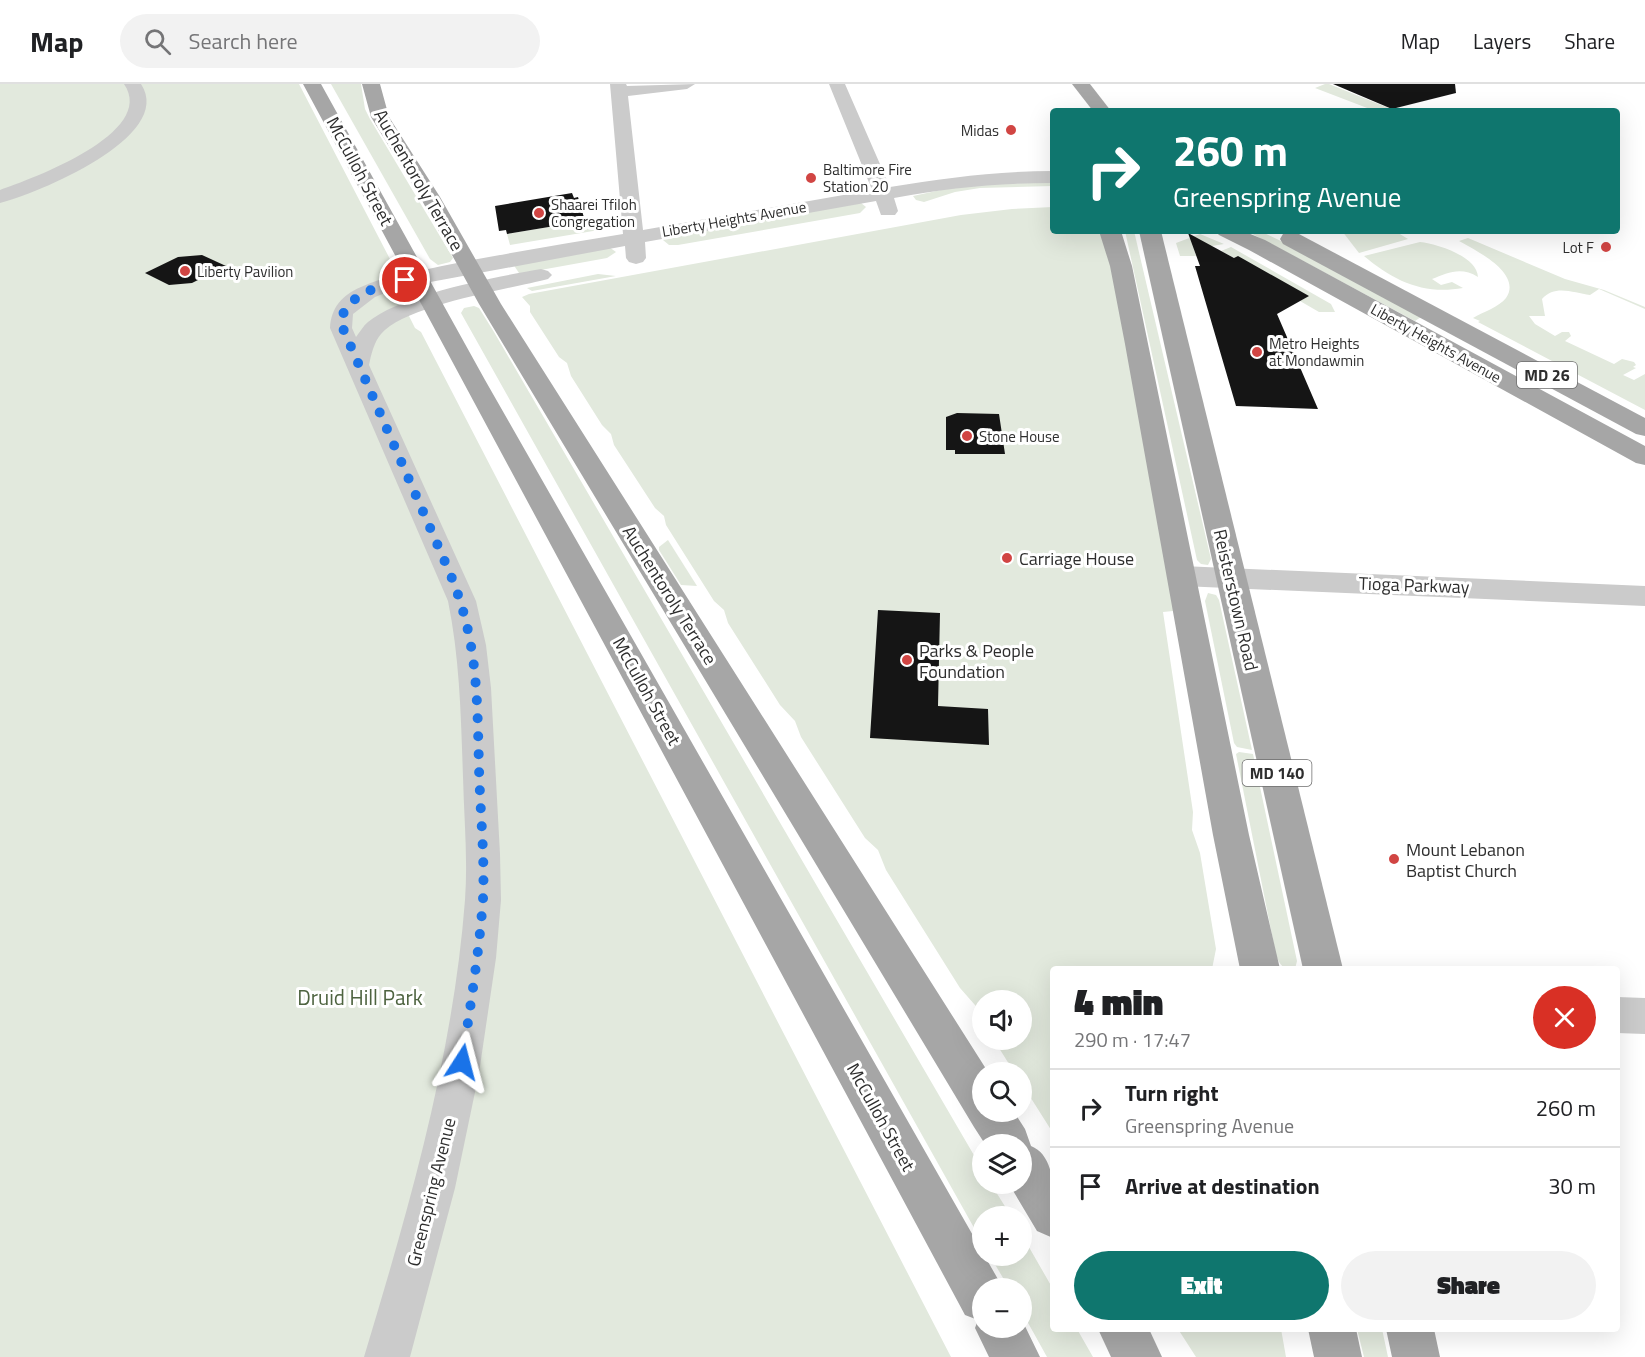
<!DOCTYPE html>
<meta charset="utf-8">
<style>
:root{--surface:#fff;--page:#f2f2f2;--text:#202124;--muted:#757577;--line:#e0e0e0;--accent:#0f766e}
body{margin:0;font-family:"Titillium Web",sans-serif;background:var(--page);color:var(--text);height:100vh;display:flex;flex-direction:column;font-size:22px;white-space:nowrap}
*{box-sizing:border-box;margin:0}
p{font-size:20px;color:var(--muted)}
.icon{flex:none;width:33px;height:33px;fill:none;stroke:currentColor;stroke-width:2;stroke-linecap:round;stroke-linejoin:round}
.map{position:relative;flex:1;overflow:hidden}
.sheet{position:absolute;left:1050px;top:882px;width:570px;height:366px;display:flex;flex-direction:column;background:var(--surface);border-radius:6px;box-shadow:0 6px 24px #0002}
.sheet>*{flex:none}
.guide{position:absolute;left:1050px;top:24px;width:570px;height:126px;border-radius:6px;box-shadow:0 6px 24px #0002;background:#0f766e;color:#fff;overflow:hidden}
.controls{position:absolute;left:972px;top:906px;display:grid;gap:12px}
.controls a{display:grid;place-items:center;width:60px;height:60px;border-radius:50%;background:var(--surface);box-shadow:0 6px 24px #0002;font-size:30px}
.pin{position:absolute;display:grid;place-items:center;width:51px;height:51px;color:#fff;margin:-26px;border:3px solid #fff;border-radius:50%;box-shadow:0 2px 6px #0007}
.me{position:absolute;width:66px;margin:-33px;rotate:9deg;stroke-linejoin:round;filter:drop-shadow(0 0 4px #0008)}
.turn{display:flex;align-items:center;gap:21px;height:126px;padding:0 24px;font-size:27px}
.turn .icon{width:78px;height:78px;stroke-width:2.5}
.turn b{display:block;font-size:42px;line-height:51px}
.round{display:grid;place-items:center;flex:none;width:63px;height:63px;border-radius:32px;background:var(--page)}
.head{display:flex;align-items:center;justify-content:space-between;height:102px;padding:0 24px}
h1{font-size:36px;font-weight:800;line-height:45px}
.button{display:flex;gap:12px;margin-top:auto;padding:12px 24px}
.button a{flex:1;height:69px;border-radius:36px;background:var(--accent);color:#fff;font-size:24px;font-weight:800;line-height:69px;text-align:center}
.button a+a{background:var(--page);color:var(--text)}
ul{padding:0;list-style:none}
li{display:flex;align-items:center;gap:18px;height:78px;padding:0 24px;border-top:2px solid var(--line)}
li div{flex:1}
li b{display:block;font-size:22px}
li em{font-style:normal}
header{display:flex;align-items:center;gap:36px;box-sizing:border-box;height:84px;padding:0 30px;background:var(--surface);border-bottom:2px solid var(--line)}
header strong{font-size:28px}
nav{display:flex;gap:33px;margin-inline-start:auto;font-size:21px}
.search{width:420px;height:54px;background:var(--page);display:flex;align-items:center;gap:15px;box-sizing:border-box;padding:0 21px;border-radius:33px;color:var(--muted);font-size:22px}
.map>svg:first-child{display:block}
</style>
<header>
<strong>Map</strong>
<div class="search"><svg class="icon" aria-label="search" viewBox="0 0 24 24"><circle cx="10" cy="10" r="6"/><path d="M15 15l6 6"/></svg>Search here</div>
<nav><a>Map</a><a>Layers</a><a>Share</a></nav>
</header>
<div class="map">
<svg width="1645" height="1273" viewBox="0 0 1645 1273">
<rect width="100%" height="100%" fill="#fff"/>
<g fill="#e2e9dd">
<polygon points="0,0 299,0 392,179 392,184 383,192 393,208 398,210 415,244 421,248 951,1273 0,1273"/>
<polygon points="331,0 361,0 365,25 370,35 453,174 450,178 438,181 430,175"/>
<polygon points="1325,0 1329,0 1396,27 1375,27 1315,4"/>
<polygon points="1053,98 1053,102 980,104 955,108 924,118 916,116 913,112 964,101"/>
<polygon points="861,119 866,123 860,129 678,161 669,161 663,156 666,153"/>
<polygon points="1053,123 1053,147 1104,147 1178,520 1173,527 1163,528 1193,728 1192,746 1200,769 1216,865 1212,885 1053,885 1053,1049 1022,1000 1022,988 1014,988 994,956 1022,956 1022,916 982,916 982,929 960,904 886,786 878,766 865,754 801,653 795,637 780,621 728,539 724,526 714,517 666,441 664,432 655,424 614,361 611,350 602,341 571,292 567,279 559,273 530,228 530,222 522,213 529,210 961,131 1012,125"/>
<polygon points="585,137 599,146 510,161 507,150"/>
<polygon points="1125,147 1134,147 1211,475 1208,481 1201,480 1197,476"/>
<polygon points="1247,147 1260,147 1285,159 1421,233 1415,237"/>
<polygon points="1342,147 1395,147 1408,155 1359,169"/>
<polygon points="1200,150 1224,160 1194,165 1196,172 1180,172 1176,159"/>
<path d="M1468 154 1565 195 1604 206 1645 223V225L1599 205 1590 211C1574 209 1555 200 1542 215L1545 232H1529L1535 240 1555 252 1562 248H1569L1571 252 1565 257 1614 280 1622 275 1634 278 1636 281 1633 283 1636 284 1623 291 1634 296 1645 290V326L1478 238 1480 237 1473 234C1483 228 1499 223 1506 214 1523 189 1475 166 1459 157Z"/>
<path d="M1420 158C1437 160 1477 172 1478 193 1461 182 1447 189 1432 195L1441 201 1452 198 1463 204C1423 211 1394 197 1364 172Z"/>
<polygon points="609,163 616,168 607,174 524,189 519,189 513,180"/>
<polygon points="1231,163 1331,220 1335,228 1319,228 1300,217 1308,212 1221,167"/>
<polygon points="598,190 616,192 532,207 527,204"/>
<polygon points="474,222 479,224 494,248 982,1085 982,1100 991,1100 1011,1132 982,1132 982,1158 461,229 464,224"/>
<polygon points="668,456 697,502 681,501 659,466 659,463"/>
<polygon points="1208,509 1216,511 1219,516 1252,666 1237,663 1234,659 1205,517"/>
<path d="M1239 668 1253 670 1297 877 1295 885C1283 885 1280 882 1276 871L1236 670Z"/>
<polygon points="1022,1151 1053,1205 1053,1245 1077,1245 1093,1273 1047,1273 1022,1228 1022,1204 1009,1204 990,1172 1022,1172"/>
<polygon points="1178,1245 1281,1245 1286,1273 1196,1273"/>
<polygon points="1357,1245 1382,1245 1388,1273 1364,1273"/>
</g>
<g fill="#151515">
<polygon points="1333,0 1455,0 1456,9 1392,25"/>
<polygon points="572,109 574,114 578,113 585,137 507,150 506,146 499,147 495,122"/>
<polygon points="1188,149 1234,174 1238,172 1309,212 1277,230 1318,325 1236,322 1195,182 1200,182"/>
<polygon points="202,171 226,182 192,199 169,201 145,189 178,173"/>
<polygon points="957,329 999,330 1005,370 955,370 955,366 946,366 946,333"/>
<polygon points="878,526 940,529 938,622 988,625 989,661 870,654"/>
</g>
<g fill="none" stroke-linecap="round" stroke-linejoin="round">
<g fill="#cbcbcb" fill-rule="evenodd">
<path d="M124 0H141C176 53 36 110 0 119V106C31 95 158 49 124 0Z"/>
<path d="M610 0H626L627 2 695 0 687 5 628 12 643 146 872 106 829 0H845L890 103C945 94 997 87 1053 87V99C999 99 947 104 894 114L898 127 895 131H881L876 117 645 158 646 174 643 178 636 180 629 178 626 174 625 162 398 204 375 213 353 230 352 244 356 253C360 248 363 242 368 238 402 210 496 193 541 185L548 187 552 191 548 195C510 205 406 221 381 250 374 258 371 271 369 281L476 517 486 561 491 604 500 770 501 816 496 874 479 989 455 1104 410 1273H364C409 1124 453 972 465 816 468 775 464 734 463 693 461 634 460 576 448 517L330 244C331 224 342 211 361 203 386 191 415 188 442 182 502 170 563 160 623 150Z"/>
<polygon points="1182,482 1645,502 1645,522 1182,502 1172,499 1168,492 1172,485"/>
<polygon points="1617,913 1645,914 1645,950 1617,949"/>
</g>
<g fill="#a6a6a6" fill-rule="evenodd">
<polygon points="303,0 321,0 485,296 999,1197 1002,1204 982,1204 982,1244 1022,1244 1022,1236 1040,1273 989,1273 975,1244 978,1236 965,1231"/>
<path d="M362 0H380L389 33 440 113 501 220 988 988H982V1028H1014L1025 1045 1031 1062C1061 1074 1053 1127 1053 1154L1037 1147 1009 1100H1022V1060H985L974 1043 479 220 420 113 371 33Z"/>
<polygon points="1072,0 1090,0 1111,27 1093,27"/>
<polygon points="1099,147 1121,147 1132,182 1249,751 1280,885 1240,885 1213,751 1125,260 1110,182"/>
<polygon points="1139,147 1161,147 1343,885 1303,885"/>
<polygon points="1215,147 1243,147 1265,156 1645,362 1645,381 1636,379 1249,166 1219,151"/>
<polygon points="1291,149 1299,150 1645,334 1645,352 1636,350 1283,160 1280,155 1283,150"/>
<polygon points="1098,1245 1149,1245 1162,1273 1111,1273"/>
<polygon points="1308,1245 1356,1245 1362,1273 1314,1273"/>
<polygon points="1386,1245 1434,1245 1440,1273 1392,1273"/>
</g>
</g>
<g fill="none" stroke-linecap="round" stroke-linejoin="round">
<path stroke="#1a73e8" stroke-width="10" stroke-dasharray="0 18" d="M405 196C382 201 342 211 341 240L449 487C478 556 477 611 479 683 480 727 485 772 483 815 479 870 470 924 462 978"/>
</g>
<g fill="#d14543" stroke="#fff" stroke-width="2">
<circle cx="1011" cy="46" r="6"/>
<circle cx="811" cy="94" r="6"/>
<circle cx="539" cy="129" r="6"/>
<circle cx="1606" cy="163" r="6"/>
<circle cx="185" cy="187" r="6"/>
<circle cx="1257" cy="268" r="6"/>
<circle cx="967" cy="352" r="6"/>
<circle cx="1007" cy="474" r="6"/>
<circle cx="907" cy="576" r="6"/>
<circle cx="1394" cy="775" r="6"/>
</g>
<g text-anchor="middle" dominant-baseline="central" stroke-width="6" stroke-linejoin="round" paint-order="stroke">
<g font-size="15" fill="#2e2e2e" stroke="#fff" text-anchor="start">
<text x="999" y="46" text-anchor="end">Midas</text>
<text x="823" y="85">Baltimore Fire<tspan x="823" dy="17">Station 20</tspan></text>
<text x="551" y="120">Shaarei Tfiloh<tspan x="551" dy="17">Congregation</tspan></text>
<text x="1594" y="163" text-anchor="end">Lot F</text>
<text x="197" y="187">Liberty Pavilion</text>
<text x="1269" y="259">Metro Heights<tspan x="1269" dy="17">at Mondawmin</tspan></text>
<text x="979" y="352">Stone House</text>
</g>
<g font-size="15" fill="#2e2e2e" stroke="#fff">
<text transform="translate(734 135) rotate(-10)">Liberty Heights Avenue</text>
<text transform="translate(1436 259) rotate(29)">Liberty Heights Avenue</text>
</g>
<g fill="#fff" stroke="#6d6d6d" stroke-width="1.5">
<rect x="1517" y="278" width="60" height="26" rx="4.5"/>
<rect x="1242.5" y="676" width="69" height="26" rx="4.5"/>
</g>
<g font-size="16" font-weight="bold" fill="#2e2e2e">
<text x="1547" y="291">MD 26</text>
<text x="1277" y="689">MD 140</text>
</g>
<g font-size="18" fill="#2e2e2e" stroke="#fff">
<text transform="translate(360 87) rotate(62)">McCulloh Street</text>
<text transform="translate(419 96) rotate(60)">Auchentoroly Terrace</text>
<text transform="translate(1414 501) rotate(2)">Tioga Parkway</text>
<text transform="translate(670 511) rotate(58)">Auchentoroly Terrace</text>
<text transform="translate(1236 516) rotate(77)">Reisterstown Road</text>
<text transform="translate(647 607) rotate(61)">McCulloh Street</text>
<text transform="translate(881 1033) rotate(61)">McCulloh Street</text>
<text transform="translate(431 1108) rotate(-76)">Greenspring Avenue</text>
</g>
<g font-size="18" fill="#2e2e2e" stroke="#fff" text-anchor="start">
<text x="1019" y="474">Carriage House</text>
<text x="919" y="566">Parks &amp; People<tspan x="919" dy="21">Foundation</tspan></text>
<text x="1406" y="765">Mount Lebanon<tspan x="1406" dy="21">Baptist Church</tspan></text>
</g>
<g font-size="21" fill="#4e6440" stroke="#fff">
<text x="360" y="913">Druid Hill Park</text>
</g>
</g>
</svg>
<div class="controls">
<a><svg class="icon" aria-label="sound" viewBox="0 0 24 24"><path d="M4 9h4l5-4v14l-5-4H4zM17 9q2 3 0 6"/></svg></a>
<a><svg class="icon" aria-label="search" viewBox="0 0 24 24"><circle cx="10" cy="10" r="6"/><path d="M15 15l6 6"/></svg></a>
<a><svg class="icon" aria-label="layers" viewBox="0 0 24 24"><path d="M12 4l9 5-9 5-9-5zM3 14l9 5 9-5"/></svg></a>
<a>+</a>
<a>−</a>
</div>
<div class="pin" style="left:405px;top:196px;background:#d93025"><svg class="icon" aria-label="arrive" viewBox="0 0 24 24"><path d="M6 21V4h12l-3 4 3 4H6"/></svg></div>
<svg class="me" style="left:462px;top:978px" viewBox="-20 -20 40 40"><path d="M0-17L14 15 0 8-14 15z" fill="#1a73e8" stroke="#fff" stroke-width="4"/></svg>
<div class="guide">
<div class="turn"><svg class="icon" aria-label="right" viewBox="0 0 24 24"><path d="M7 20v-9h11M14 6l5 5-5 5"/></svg><div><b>260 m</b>Greenspring Avenue</div></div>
</div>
<section class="sheet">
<div class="head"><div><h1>4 min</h1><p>290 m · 17:47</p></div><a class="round" style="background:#d93025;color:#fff"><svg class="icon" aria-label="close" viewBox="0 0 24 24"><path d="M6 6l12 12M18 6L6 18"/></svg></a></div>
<ul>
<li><svg class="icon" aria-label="right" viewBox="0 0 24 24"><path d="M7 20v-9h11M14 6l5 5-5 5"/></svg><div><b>Turn right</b><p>Greenspring Avenue</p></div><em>260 m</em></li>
<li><svg class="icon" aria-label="arrive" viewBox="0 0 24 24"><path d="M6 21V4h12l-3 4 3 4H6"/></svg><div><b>Arrive at destination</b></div><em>30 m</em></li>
</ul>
<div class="button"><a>Exit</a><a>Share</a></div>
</section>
</div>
